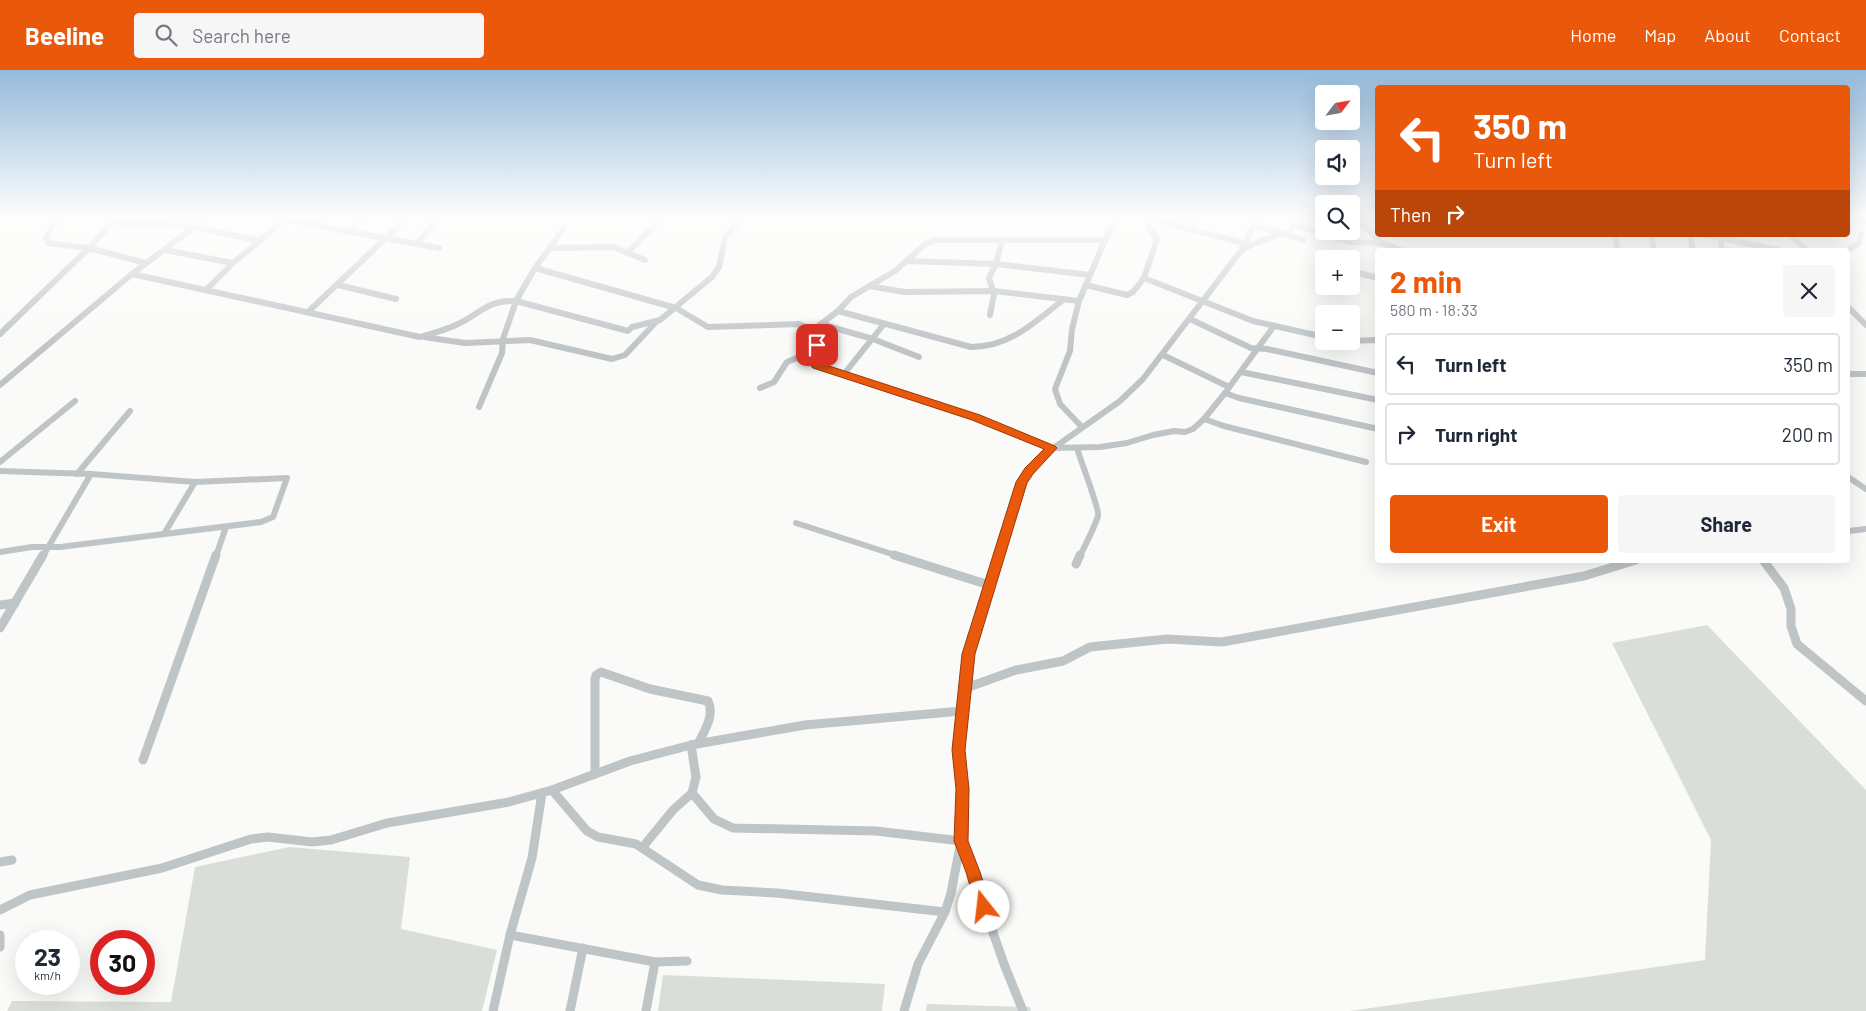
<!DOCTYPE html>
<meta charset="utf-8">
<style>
:root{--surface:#fff;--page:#f6f6f7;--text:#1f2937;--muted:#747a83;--line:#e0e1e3;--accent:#ea580c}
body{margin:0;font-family:Barlow,sans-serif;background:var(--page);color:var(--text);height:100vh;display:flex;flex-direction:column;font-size:19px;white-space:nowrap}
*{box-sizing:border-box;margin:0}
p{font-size:16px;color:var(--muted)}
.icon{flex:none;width:28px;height:28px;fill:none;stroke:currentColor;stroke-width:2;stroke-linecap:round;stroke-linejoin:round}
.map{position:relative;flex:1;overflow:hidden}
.sheet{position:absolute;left:1375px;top:178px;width:475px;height:315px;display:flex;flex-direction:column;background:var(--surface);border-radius:5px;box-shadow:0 5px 20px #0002}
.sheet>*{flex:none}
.top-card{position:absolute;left:1375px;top:15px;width:475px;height:152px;border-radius:5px;box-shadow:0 5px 20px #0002;background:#ea580c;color:#fff;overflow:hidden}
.needle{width:32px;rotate:59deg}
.fabs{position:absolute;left:1315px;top:15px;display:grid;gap:10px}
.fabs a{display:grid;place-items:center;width:45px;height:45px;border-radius:5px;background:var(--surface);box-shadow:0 5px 20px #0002;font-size:25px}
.speed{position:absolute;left:15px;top:860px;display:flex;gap:10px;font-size:25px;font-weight:700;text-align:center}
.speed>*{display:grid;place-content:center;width:65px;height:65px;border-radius:50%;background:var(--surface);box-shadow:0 5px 20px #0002;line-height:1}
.speed small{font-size:12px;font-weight:400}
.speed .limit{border:8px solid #d22;background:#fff;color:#111}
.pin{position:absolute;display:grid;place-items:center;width:42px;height:42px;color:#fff;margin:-21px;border-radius:10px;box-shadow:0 2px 8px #0006}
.me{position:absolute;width:55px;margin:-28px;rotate:344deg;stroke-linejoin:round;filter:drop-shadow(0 0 4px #0008)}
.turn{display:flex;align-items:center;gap:18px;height:105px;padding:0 15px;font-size:22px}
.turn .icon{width:65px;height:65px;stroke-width:2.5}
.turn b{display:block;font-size:35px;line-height:42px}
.then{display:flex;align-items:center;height:48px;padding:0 15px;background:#0003;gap:10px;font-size:19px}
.round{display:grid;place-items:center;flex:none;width:52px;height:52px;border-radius:5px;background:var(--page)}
.head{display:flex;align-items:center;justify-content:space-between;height:85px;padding:0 15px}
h1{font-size:30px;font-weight:700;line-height:38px;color:var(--accent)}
.action{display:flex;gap:10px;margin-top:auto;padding:10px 15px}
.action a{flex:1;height:58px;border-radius:5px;background:var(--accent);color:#fff;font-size:20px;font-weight:700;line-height:58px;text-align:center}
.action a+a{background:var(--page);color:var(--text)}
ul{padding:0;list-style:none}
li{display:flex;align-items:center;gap:15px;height:62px;margin:0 10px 8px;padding:0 5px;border:2px solid var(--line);border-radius:5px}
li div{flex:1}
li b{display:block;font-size:19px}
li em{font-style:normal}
header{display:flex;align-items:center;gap:30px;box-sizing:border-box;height:70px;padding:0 25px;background:var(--accent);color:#fff}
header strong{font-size:24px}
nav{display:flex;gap:28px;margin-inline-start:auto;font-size:18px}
.search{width:350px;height:45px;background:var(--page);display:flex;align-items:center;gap:12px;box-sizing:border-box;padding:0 18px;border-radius:5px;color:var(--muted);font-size:19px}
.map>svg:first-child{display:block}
</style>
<header>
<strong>Beeline</strong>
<div class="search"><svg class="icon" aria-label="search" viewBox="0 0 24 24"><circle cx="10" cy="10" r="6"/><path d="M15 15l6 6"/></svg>Search here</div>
<nav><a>Home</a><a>Map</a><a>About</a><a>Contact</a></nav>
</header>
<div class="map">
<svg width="1866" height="941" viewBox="0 0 1866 941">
<rect width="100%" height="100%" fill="#fafaf8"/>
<g fill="#daded8">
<polygon points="1707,555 1866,720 1866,941 1350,941 1705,890 1711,770 1612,573"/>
<polygon points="289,777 410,787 401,859 497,880 482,941 7,941 12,931 171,932 195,797"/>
<polygon points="663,905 885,914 882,941 658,941"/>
<polygon points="927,934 1030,937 1031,941 926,941"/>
</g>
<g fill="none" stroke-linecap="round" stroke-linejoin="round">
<g stroke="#bfc4c7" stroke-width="6">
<polyline points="46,147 62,147"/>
<polyline points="271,147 439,178"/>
<polyline points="1145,147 1250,175"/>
<polyline points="60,148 53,155 46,169 48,173 89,178 146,193"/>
<polyline points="1351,149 1367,158 1381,173 1401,180"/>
<polyline points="1848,149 1866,152"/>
<polyline points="112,152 196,156"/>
<polyline points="318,155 328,147"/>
<polyline points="1254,155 1303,170"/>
<polyline points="1295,155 1349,172 1381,173"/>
<polyline points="195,157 259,171"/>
<polyline points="1190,159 1196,147"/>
<polyline points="350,161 365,147"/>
<polyline points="1615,165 1617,180"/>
<polyline points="1651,165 1654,180"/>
<polyline points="1690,165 1693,180"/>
<polyline points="1706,165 1779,180"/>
<polyline points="1720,165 1722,180"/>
<polyline points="1791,165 1806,180"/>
<polyline points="417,173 435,152 432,147"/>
<polyline points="550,178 614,177 645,190"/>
<polyline points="1242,178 1258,147"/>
<polyline points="165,180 233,193"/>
<polyline points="1848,180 1859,173 1861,164"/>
<polyline points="627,183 659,151"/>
<polyline points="907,191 996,194 1090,205"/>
<polyline points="535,198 676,238 708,257 799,254 810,259 817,272 810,291"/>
<polyline points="1351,201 1378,208"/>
<path d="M132 204 420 267C433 263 446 260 458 254 482 243 486 230 516 231L628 261 632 257 660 250 712 207 719 197 725 167 743 147"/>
<polyline points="1144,208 1157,169 1149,157 1149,148"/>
<polyline points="338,215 396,229"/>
<polyline points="1086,215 1127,225 1133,222 1144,208 1253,251 1324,267"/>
<polyline points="869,216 905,222 994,221 1079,231"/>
<polyline points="207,219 233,193 286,149"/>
<polyline points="1848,237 1866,255"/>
<polyline points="309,241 408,147"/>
<path d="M838 241 971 277C1010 277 1035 252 1064 229"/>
<polyline points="990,245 994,224 989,208 996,194 1002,170"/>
<polyline points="1190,249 1251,278 1267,279 1378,303"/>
<polyline points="821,254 873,269 919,287"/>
<polyline points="812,261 838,241 851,227 895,201 924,175 935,170 1105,170"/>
<polyline points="0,264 89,178 117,147"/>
<polyline points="424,267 465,273 530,270 612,289 625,285 656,252"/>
<polyline points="1346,271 1378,270"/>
<polyline points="1163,285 1229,317"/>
<polyline points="1241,302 1378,330"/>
<polyline points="844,304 884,254"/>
<polyline points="1848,304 1866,304"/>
<polyline points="0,315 132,204 207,147"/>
<polyline points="760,318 774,312 787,292 799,287 827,299 976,347 1052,378 1100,377 1127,373 1153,365 1174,361 1185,362 1193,359 1204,349 1225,323 1274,256"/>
<polyline points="1225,323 1239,328 1378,359"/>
<polyline points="479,337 502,283 503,269 516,231 535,198 564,158"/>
<polyline points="1204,349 1224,356 1366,392"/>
<polyline points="1081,356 1060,334 1055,319 1070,281 1072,259 1079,231 1105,170 1118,147"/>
<path d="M1077 378C1080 389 1100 440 1098 446 1094 459 1086 473 1080 486"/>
<polyline points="0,392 75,331"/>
<polyline points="0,401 91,404 195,412 287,408 273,447 261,452 60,477 32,477 0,482"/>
<polyline points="77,404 130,341"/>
<polyline points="1848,407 1866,419"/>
<polyline points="796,453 898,486"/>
<polyline points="1848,461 1866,459"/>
<polyline points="164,464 195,412"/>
<polyline points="43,486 91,404"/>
<polyline points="216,486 226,457"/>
<polyline points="999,486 1022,412 1032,398 1055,377 1120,331 1143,309 1240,182 1250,175 1289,161 1303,147"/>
</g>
<g stroke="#bfc4c7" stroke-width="9">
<polyline points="894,485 989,515"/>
<polyline points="1763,490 1784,518 1791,539 1791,556 1797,574 1866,631"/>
<polyline points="1076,494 1080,485"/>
<polyline points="0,535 15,533"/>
<polyline points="0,558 43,485"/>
<polyline points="966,618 1016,600 1063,591 1090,577 1167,569 1222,572 1584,506 1636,490"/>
<polyline points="143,690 216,485"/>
<path d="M595 704V609L596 605 601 602 650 619 708 631C715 646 704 661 698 674"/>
<polyline points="552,720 587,761 598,767 636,774 698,815 722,820 777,823 945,842"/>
<polyline points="692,723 714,749 733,758 876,761 961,771 1004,894 1023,941"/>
<polyline points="642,778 673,740 692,723 696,707 691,675"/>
<polyline points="0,792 12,790"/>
<polyline points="0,840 30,825 162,798 251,769 268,767 312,772 331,770 387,753 509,732 552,720 630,691 691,675 805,655 962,641"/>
<polyline points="0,865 0,877"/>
<polyline points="510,865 655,892 687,891"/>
<polyline points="493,941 510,865 532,788 542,723"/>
<polyline points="570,941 583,878"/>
<polyline points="646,941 655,892"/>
<polyline points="904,941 918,894 945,842 951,823 961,771 963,719 959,680 968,584 999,485"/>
</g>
</g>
<linearGradient id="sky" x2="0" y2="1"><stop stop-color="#95badb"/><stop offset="0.53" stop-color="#fdfdfc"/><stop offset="1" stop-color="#fdfdfc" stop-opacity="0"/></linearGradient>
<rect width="1866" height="279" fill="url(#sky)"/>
<polygon fill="#ea580c" stroke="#983908" points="817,272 822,275 815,290 820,293 980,345 1055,376 1057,378 1033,404 1027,413 975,584 965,680 969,719 968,771 980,802 991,837 989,842 984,844 978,842 976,837 966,802 954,771 956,719 952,680 962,584 1016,412 1025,398 1044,379 972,350 813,298 805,290 813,273"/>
</svg>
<div class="fabs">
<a><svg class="needle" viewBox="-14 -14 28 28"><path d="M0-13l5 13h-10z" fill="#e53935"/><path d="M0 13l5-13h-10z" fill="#747a83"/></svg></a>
<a><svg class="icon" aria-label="sound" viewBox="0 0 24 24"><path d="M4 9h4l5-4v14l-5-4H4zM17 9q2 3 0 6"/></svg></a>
<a><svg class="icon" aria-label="search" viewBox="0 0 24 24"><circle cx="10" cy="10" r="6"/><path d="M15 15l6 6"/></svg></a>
<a>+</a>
<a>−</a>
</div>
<div class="speed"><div>23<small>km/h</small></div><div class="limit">30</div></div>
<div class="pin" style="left:817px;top:275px;background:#d93025"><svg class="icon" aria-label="arrive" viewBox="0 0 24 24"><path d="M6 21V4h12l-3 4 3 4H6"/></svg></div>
<svg class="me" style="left:984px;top:837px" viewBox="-20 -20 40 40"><circle r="19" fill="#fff"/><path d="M0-13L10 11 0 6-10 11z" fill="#ea580c"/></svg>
<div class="top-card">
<div class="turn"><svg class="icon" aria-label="left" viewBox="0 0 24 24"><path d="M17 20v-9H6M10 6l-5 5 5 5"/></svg><div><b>350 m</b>Turn left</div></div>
<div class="then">Then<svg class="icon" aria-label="right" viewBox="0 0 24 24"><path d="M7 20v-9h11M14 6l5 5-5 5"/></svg></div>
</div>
<section class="sheet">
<div class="head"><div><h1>2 min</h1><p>580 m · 18:33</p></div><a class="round"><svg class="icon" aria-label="close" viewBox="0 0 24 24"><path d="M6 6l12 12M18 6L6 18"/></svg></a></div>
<ul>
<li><svg class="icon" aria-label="left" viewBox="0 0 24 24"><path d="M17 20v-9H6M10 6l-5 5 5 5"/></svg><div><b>Turn left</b></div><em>350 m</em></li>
<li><svg class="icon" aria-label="right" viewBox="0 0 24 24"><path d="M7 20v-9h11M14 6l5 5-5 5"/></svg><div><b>Turn right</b></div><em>200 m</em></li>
</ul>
<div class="action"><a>Exit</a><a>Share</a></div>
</section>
</div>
